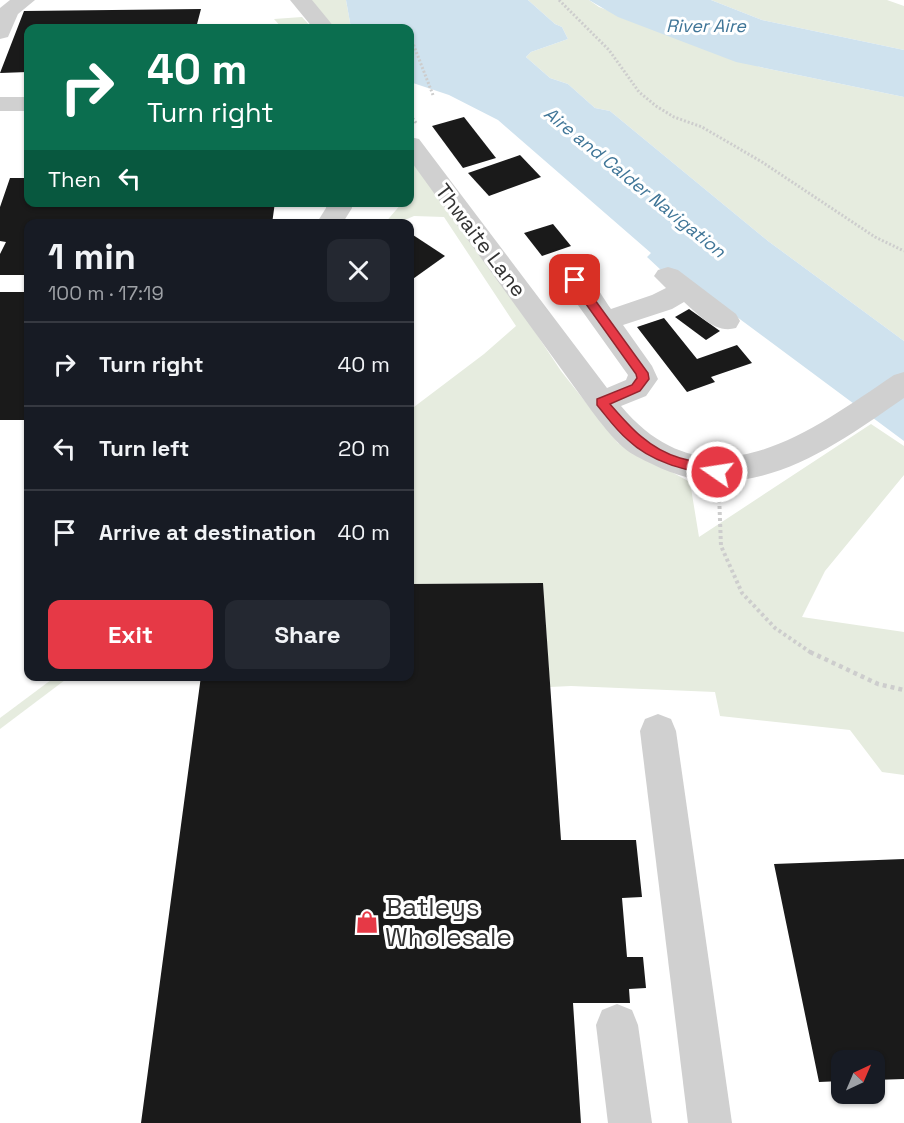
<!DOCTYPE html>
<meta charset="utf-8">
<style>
:root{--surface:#171b24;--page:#242831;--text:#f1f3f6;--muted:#9ea1a6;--line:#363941;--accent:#e63946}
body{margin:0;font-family:"Space Grotesk",sans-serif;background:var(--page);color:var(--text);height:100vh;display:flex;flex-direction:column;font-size:22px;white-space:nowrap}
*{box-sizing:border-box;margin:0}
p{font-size:20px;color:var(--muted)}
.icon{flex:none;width:33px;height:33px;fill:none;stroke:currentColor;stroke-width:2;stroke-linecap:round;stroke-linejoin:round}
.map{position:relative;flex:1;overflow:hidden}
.side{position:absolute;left:24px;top:219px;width:390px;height:462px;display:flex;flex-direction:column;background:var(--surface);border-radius:12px;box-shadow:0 2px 4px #0004}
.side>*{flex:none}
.guide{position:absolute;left:24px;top:24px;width:390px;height:183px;border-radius:12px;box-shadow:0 2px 4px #0004;background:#0b6e4f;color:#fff;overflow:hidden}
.needle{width:39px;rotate:44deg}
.buttons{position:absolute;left:831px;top:1050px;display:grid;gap:12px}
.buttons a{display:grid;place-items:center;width:54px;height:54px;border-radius:12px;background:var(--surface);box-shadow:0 2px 4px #0004;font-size:30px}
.pin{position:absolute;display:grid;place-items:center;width:51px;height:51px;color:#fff;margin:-26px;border-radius:12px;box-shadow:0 3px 9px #0006}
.me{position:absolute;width:66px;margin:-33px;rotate:283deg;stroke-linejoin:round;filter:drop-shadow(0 0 4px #0008)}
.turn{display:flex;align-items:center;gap:21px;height:126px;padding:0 24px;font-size:27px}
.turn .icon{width:78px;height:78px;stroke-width:2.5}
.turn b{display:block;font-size:42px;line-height:51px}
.then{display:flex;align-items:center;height:57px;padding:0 24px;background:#0003;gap:12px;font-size:22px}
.round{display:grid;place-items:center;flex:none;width:63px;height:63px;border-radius:12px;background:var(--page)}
.overview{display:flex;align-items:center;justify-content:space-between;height:102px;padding:0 24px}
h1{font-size:36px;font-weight:600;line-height:45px}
.primary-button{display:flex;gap:12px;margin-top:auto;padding:12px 24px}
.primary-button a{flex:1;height:69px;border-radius:12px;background:var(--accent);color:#fff;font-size:24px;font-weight:600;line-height:69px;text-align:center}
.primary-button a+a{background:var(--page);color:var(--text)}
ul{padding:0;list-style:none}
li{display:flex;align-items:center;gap:18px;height:84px;padding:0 24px;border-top:2px solid var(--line)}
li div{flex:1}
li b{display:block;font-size:22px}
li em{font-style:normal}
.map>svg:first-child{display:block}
</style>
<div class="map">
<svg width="904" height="1123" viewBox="0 0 904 1123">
<rect width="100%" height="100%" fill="#fff"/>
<g fill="#e6ecdf">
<polygon points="291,0 346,0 351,28 315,28"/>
<polygon points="528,0 589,0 599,7 760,67 904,97 904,341 768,241 610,111 595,108 568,84 550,78 526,57 531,52 568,39 562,27 555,24"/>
<polygon points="711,0 887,0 904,6 904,50 762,20"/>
<polygon points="302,17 312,28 282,28 274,19"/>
<polygon points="410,149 434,180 561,371 618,443 690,482 699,537 871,424 904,446 904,475 825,571 802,617 904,632 904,775 882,772 850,730 720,716 715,692 571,686 550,687 543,583 410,584 410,410 484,354 516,326 444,217 414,216 398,223 384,224 402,203 410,202"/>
<polygon points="55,677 69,677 0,729 0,718"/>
</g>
<g fill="#cfe2ee">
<polygon points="346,0 528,0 555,24 562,27 568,39 531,52 526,57 550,78 568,84 595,108 610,111 768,241 904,341 904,441 737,317 662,271 647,257 651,253 498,120 449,95 410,82 410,28 351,28"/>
<polygon points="589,0 711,0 762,20 904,50 904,97 736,62 618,17"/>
</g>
<g fill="#1a1a1a">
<polygon points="201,9 196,28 28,28 28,72 0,73 24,11"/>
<polygon points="464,117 496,158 463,168 432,126"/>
<polygon points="520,155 541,177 489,196 468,173"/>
<polygon points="10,178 28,178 28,202 275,202 272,224 28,224 28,275 0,275 0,254 6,242 0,241 0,207"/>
<polygon points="553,224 571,246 542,256 524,233"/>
<polygon points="410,233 445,256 410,281"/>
<rect x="0" y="292" width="28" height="128"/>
<polygon points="689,309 720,331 706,340 675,317"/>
<polygon points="664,318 697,359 737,345 752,363 711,377 715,382 687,392 637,327"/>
<polygon points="543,583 561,840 636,840 642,897 622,898 627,957 643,957 646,988 629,989 630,1003 573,1003 581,1123 141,1123 201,676 410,676 410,584"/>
<polygon points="904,859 904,1079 874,1080 874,1060 842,1060 842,1081 819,1082 774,864"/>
</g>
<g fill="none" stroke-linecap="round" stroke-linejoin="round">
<g stroke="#cdcdcd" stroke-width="3" stroke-dasharray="2 2" stroke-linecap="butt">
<polyline points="559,0 609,50 639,92 656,106 674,117 702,127 762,162 875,237 904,251"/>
<polyline points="412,41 433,95"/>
<polyline points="410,115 417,124"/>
</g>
<polyline stroke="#cdcdcd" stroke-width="4" stroke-dasharray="3 3" stroke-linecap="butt" points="719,494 721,546 742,593 775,628 813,654"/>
<polyline stroke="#cdcdcd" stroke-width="4.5" stroke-dasharray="4 4" stroke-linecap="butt" points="810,652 878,684 904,690"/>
<g fill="#d0d0d0" fill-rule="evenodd">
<polygon points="10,0 35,0 18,14 8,37 0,39 0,8"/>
<polygon points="290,0 312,0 335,28 313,28"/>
<rect x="0" y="97" width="28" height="14"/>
<path d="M410 137 419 139 607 388 626 380 628 375 565 287 561 280 565 273C589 267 598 291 611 309L652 295 666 288 654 276 658 270 668 267 678 270 736 314 740 321 736 328C715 334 699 315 684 302L672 309 623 325 652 366 658 379 646 396 621 406C708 510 808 433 894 375L904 372V398C829 450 745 512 652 464 642 459 632 455 624 448 611 437 601 423 591 410L410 160Z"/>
<polygon points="326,202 352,202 352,208 342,224 316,224 326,208"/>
<polygon points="658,714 671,719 676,731 732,1123 688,1123 640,731 645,719"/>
<polygon points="617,1004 632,1010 638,1025 652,1123 608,1123 596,1025 602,1010"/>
</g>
</g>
<path fill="#e63946" stroke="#96252e" stroke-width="1.5" d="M575 277 579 278 648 373 649 379 640 391 610 404C630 427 649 449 680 458 694 462 708 464 722 468L724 472 722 475 717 477C686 470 652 463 628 440 616 430 607 417 597 405V399L632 385 637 378 636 374 571 283V278Z"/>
<defs>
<g id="shop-bare" transform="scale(1.8)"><path d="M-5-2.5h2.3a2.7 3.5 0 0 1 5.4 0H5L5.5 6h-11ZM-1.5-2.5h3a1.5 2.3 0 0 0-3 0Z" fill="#e63946" stroke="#fff" stroke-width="2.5" paint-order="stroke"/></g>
</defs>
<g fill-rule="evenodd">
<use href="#shop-bare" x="367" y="922"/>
</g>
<g text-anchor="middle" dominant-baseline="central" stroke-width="6" stroke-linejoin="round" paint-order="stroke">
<g font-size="18" font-style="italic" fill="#3f7597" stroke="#fff">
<text x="706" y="25">River Aire</text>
<text transform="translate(635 182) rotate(39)">Aire and Calder Navigation</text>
</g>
<g font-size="21" fill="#333" stroke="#fff">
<text transform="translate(481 240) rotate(53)">Thwaite Lane</text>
</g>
<g font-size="26" fill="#333" stroke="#fff" text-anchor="start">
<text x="385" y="907">Batleys<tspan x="385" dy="30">Wholesale</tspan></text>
</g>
</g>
</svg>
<div class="buttons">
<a><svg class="needle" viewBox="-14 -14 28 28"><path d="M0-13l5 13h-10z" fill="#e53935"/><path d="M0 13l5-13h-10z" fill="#9ea1a6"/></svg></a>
</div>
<div class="pin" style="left:575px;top:280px;background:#d93025"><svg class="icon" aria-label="arrive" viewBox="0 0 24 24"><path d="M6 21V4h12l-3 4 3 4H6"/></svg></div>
<svg class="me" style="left:717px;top:472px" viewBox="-20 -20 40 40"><circle r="17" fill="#e63946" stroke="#fff" stroke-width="3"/><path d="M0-11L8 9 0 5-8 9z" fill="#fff"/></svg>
<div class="guide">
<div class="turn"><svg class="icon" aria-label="right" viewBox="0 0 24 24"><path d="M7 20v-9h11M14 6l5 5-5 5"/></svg><div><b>40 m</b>Turn right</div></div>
<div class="then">Then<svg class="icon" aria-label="left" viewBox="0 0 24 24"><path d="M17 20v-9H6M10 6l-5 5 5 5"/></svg></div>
</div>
<section class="side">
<div class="overview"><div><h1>1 min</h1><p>100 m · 17:19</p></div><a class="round"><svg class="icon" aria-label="close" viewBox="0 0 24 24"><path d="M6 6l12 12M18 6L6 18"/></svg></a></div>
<ul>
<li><svg class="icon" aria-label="right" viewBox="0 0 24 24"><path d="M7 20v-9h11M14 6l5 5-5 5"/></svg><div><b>Turn right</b></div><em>40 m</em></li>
<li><svg class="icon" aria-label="left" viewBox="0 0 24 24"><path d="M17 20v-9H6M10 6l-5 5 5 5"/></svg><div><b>Turn left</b></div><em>20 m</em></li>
<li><svg class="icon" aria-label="arrive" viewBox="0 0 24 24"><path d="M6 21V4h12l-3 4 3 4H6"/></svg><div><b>Arrive at destination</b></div><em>40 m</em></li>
</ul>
<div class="primary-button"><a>Exit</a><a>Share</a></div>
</section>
</div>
